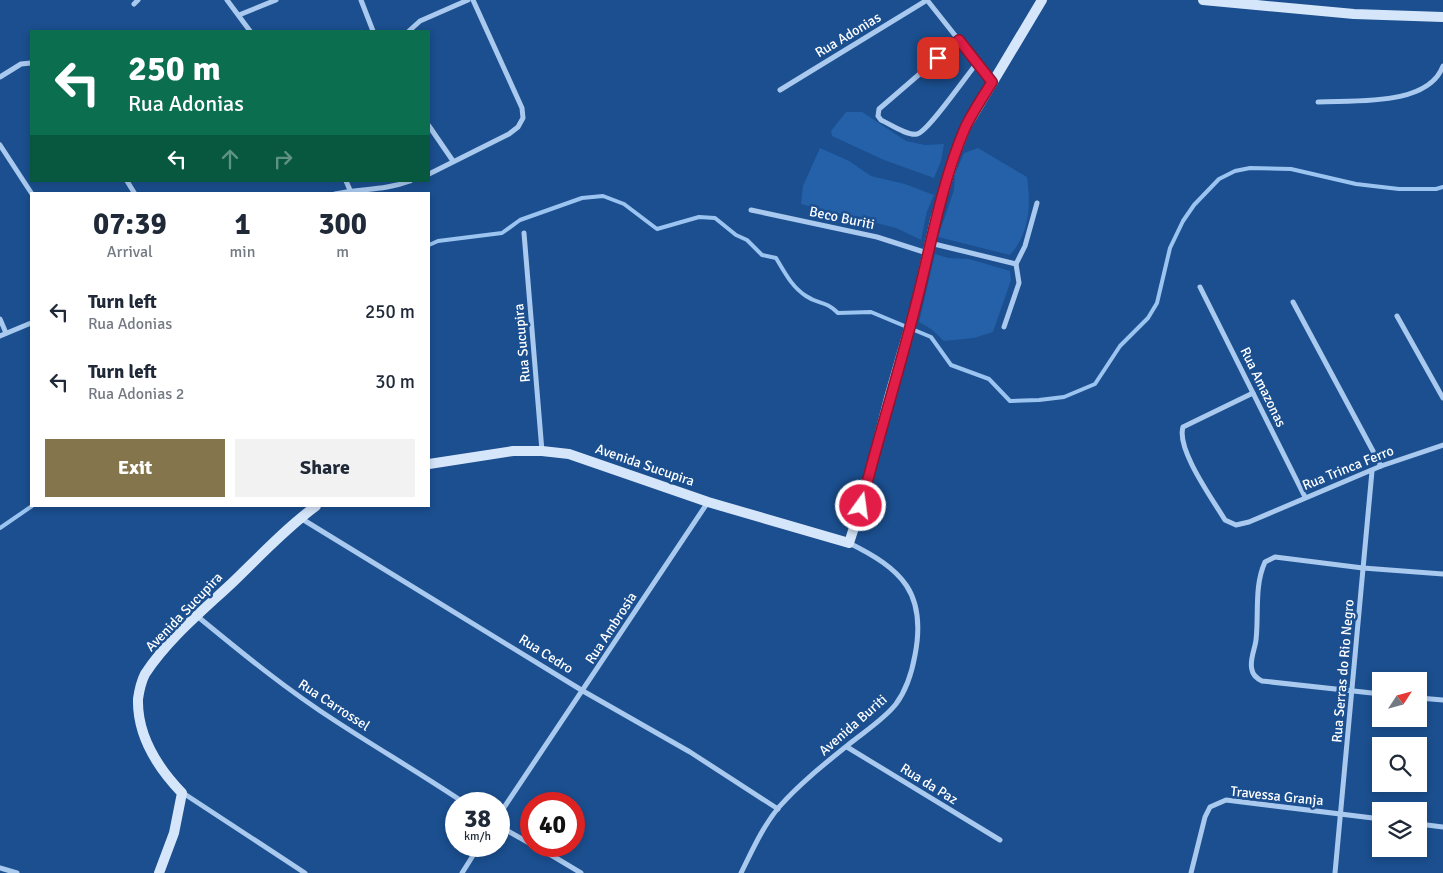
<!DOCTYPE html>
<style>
:root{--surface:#fff;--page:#f2f2f3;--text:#1f2937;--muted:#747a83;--accent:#84754c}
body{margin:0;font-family:Signika,sans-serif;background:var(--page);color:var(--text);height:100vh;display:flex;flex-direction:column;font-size:19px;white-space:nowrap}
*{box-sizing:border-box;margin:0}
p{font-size:16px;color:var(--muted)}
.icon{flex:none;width:28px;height:28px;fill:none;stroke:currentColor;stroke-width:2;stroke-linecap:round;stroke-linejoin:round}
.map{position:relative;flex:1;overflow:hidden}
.side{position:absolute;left:30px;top:192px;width:400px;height:315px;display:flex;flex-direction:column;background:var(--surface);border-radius:0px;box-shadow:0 2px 8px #0003}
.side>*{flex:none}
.guide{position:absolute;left:30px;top:30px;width:400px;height:152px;border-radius:0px;box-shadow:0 2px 8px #0003;background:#0b6e4f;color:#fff;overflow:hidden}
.needle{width:32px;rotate:54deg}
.buttons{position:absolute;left:1372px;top:672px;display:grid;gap:10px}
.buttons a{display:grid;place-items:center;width:55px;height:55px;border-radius:0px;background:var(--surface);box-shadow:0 2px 8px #0003;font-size:25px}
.speed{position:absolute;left:445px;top:792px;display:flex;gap:10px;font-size:25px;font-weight:700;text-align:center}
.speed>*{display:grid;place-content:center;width:65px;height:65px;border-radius:50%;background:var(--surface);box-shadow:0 2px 8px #0003;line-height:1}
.speed small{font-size:12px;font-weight:400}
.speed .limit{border:8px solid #d22;background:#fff;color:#111}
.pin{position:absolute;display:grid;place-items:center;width:42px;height:42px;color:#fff;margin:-21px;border-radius:10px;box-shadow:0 2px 8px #0006}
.me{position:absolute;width:55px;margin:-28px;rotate:14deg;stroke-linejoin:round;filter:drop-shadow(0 0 4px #0008)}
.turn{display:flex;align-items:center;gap:18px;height:105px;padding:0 15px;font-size:22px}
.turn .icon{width:65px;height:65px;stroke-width:2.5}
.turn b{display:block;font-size:35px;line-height:42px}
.lanes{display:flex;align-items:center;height:48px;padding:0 15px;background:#0003;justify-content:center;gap:25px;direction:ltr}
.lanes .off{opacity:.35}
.eta{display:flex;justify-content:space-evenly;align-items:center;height:85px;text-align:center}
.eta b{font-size:30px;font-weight:800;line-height:35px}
.cta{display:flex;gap:10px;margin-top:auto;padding:10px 15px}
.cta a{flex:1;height:58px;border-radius:0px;background:var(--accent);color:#fff;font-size:20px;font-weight:800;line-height:58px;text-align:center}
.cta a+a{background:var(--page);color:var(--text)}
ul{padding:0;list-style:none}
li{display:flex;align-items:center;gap:15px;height:70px;padding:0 15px}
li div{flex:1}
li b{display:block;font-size:19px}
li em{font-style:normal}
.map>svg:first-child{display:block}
</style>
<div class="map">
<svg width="1443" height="873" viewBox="0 0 1443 873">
<rect width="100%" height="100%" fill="#1b4f8f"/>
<g fill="#2461a8">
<polygon points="846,112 862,112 906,141 925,145 944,144 941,161 934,178 884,160 832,136 831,131"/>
<polygon points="820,148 849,161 871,176 905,184 934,195 927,211 921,240 896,228 801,204 803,186"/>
<path d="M978 148 1027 177C1031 205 1030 233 1010 255L938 237 954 190 955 174 964 153Z"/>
<polygon points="935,254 948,258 969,259 1010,271 1011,280 993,332 974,338 944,341 931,329 919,322"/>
</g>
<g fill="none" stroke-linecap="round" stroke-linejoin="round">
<g stroke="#9cc4f0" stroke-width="4">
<path d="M429 245 438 241 502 233 520 220 582 198 603 196 624 204 657 229 699 217 715 218 736 235 747 240 762 255 776 258C785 273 792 287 806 296 819 305 825 300 838 313L871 312 931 337 951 365 989 379 1010 401 1039 400 1064 397 1095 384 1120 346 1148 318 1157 303 1170 248 1183 221 1194 205 1219 179 1235 171 1250 168 1291 169 1356 184 1399 189H1436L1443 187"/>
<polyline points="0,528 32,506"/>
</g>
<g stroke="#a9c9ee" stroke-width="5">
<polyline points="227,0 250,31"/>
<polyline points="361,0 373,31"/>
<polyline points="927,0 992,82"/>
<polyline points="134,4 138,0"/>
<polyline points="239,15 276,0"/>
<polyline points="409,31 420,21 468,0"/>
<path d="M959 40 879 109 878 116 881 120C890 124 907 136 917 134 927 133 967 75 977 63"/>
<polyline points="0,77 21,64 31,63"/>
<polyline points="780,90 927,0"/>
<path d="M1318 102C1353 100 1428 107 1443 66"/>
<polyline points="429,126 453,161"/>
<polyline points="0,145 32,194"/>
<polyline points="429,174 509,134 518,127 523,118 522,108 473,0"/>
<polyline points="127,181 135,194"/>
<polyline points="346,181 350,190"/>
<path d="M335 194C361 188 383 191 410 181"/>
<polyline points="751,210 877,237 927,253"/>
<polyline points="524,233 542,451"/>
<polyline points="930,243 1016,264"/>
<polyline points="1200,287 1305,497"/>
<polyline points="1293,302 1381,466"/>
<polyline points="1397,316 1443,398"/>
<polyline points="0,319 6,333"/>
<polyline points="1004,327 1019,283 1016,264 1025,246 1037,203"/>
<polyline points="0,336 31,323"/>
<path d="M1253 393 1183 427C1176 449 1213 500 1225 520L1236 525 1249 522 1381 466 1443 445"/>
<polyline points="302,519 583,691 690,752 778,809"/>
<path d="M197 616C242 653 287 690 337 722 380 750 423 775 466 804"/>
<path d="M1381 694 1262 681C1258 679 1253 676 1252 670 1249 661 1255 649 1256 640 1259 614 1254 586 1265 562L1275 557 1363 568 1443 574"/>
<polyline points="1419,698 1443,700"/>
<polyline points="847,747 1000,840"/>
<polyline points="183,793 305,873"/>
<polyline points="499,815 708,502"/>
<polyline points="1419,824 1443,827"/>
<polyline points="499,826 531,844"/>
<polyline points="536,846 581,873"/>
<polyline points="0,868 17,873"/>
<polyline points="462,873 479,846"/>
<path d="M741 873C752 851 763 826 779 807 801 782 827 762 853 741 867 730 885 718 896 704 907 689 912 672 915 655 927 593 902 569 849 543"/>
<polyline points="1191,873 1205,817 1210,807 1226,800 1381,819"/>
<polyline points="1335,873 1372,471"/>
</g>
<g stroke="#d6e6fa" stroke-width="10">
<polyline points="1203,0 1354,14 1443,17"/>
<polyline points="429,464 513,451 542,451 569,454 708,502 849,543 861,506 889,398 916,304 935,220 955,155 966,127 1042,0"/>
<path d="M159 873 174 833 182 793C158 768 137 735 138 699 139 692 142 680 145 674 168 639 202 611 232 583 259 557 286 528 316 506"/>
</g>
</g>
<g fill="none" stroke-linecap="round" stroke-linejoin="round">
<g stroke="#92132f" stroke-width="12">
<path id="route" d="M861 506C878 438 899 372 916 304 931 246 941 184 965 128 972 113 983 97 992 82L959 40 938 58"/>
</g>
<use href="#route" stroke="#e11d48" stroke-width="9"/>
</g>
<g text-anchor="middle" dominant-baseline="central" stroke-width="5" stroke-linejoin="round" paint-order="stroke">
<g font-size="14" fill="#fff" stroke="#1b4f8f">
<text transform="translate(848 35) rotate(-31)">Rua Adonias</text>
<text transform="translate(842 218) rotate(12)">Beco Buriti</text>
<text transform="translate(522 343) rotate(-95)">Rua Sucupira</text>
<text transform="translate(1263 387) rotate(64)">Rua Amazonas</text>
<text transform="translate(645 465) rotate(19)">Avenida Sucupira</text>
<text transform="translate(1348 468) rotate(-22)">Rua Trinca Ferro</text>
<text transform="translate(184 612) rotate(-46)">Avenida Sucupira</text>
<text transform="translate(611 628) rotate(-57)">Rua Ambrosia</text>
<text transform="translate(546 654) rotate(32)">Rua Cedro</text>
<text transform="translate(1343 671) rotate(-85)">Rua Serras do Rio Negro</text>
<text transform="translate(334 705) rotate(33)">Rua Carrossel</text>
<text transform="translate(853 725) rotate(-41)">Avenida Buriti</text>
<text transform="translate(929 784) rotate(32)">Rua da Paz</text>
<text transform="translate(1277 796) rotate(6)">Travessa Granja</text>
</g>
</g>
</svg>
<div class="buttons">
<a><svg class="needle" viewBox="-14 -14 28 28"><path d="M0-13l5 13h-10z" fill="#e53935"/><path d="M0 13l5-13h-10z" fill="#747a83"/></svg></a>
<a><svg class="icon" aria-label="search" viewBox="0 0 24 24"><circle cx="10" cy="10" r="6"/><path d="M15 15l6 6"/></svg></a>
<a><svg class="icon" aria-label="layers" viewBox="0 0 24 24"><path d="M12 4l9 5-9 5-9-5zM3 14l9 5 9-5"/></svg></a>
</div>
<div class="speed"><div>38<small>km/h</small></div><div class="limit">40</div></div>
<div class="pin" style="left:938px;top:58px;background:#d93025"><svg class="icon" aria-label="arrive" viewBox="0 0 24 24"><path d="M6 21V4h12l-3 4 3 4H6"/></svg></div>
<svg class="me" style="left:861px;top:506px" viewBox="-20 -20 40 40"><circle r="17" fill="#e11d48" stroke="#fff" stroke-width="3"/><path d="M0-11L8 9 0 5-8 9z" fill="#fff"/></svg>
<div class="guide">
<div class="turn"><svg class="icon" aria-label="left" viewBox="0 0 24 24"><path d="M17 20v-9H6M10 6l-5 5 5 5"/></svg><div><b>250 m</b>Rua Adonias</div></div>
<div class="lanes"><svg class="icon" aria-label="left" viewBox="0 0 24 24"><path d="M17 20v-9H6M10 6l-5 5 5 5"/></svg><svg class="icon off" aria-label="ahead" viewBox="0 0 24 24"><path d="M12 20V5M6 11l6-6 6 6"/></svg><svg class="icon off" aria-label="right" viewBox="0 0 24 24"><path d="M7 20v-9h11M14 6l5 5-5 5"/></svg></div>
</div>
<section class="side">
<div class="eta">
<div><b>07:39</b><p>Arrival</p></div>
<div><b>1</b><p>min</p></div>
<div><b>300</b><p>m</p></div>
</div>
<ul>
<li><svg class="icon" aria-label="left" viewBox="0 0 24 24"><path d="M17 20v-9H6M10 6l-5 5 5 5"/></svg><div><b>Turn left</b><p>Rua Adonias</p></div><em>250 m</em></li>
<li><svg class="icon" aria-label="left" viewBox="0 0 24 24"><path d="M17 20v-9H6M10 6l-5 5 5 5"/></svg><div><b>Turn left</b><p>Rua Adonias 2</p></div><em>30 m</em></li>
</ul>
<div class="cta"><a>Exit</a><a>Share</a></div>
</section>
</div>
